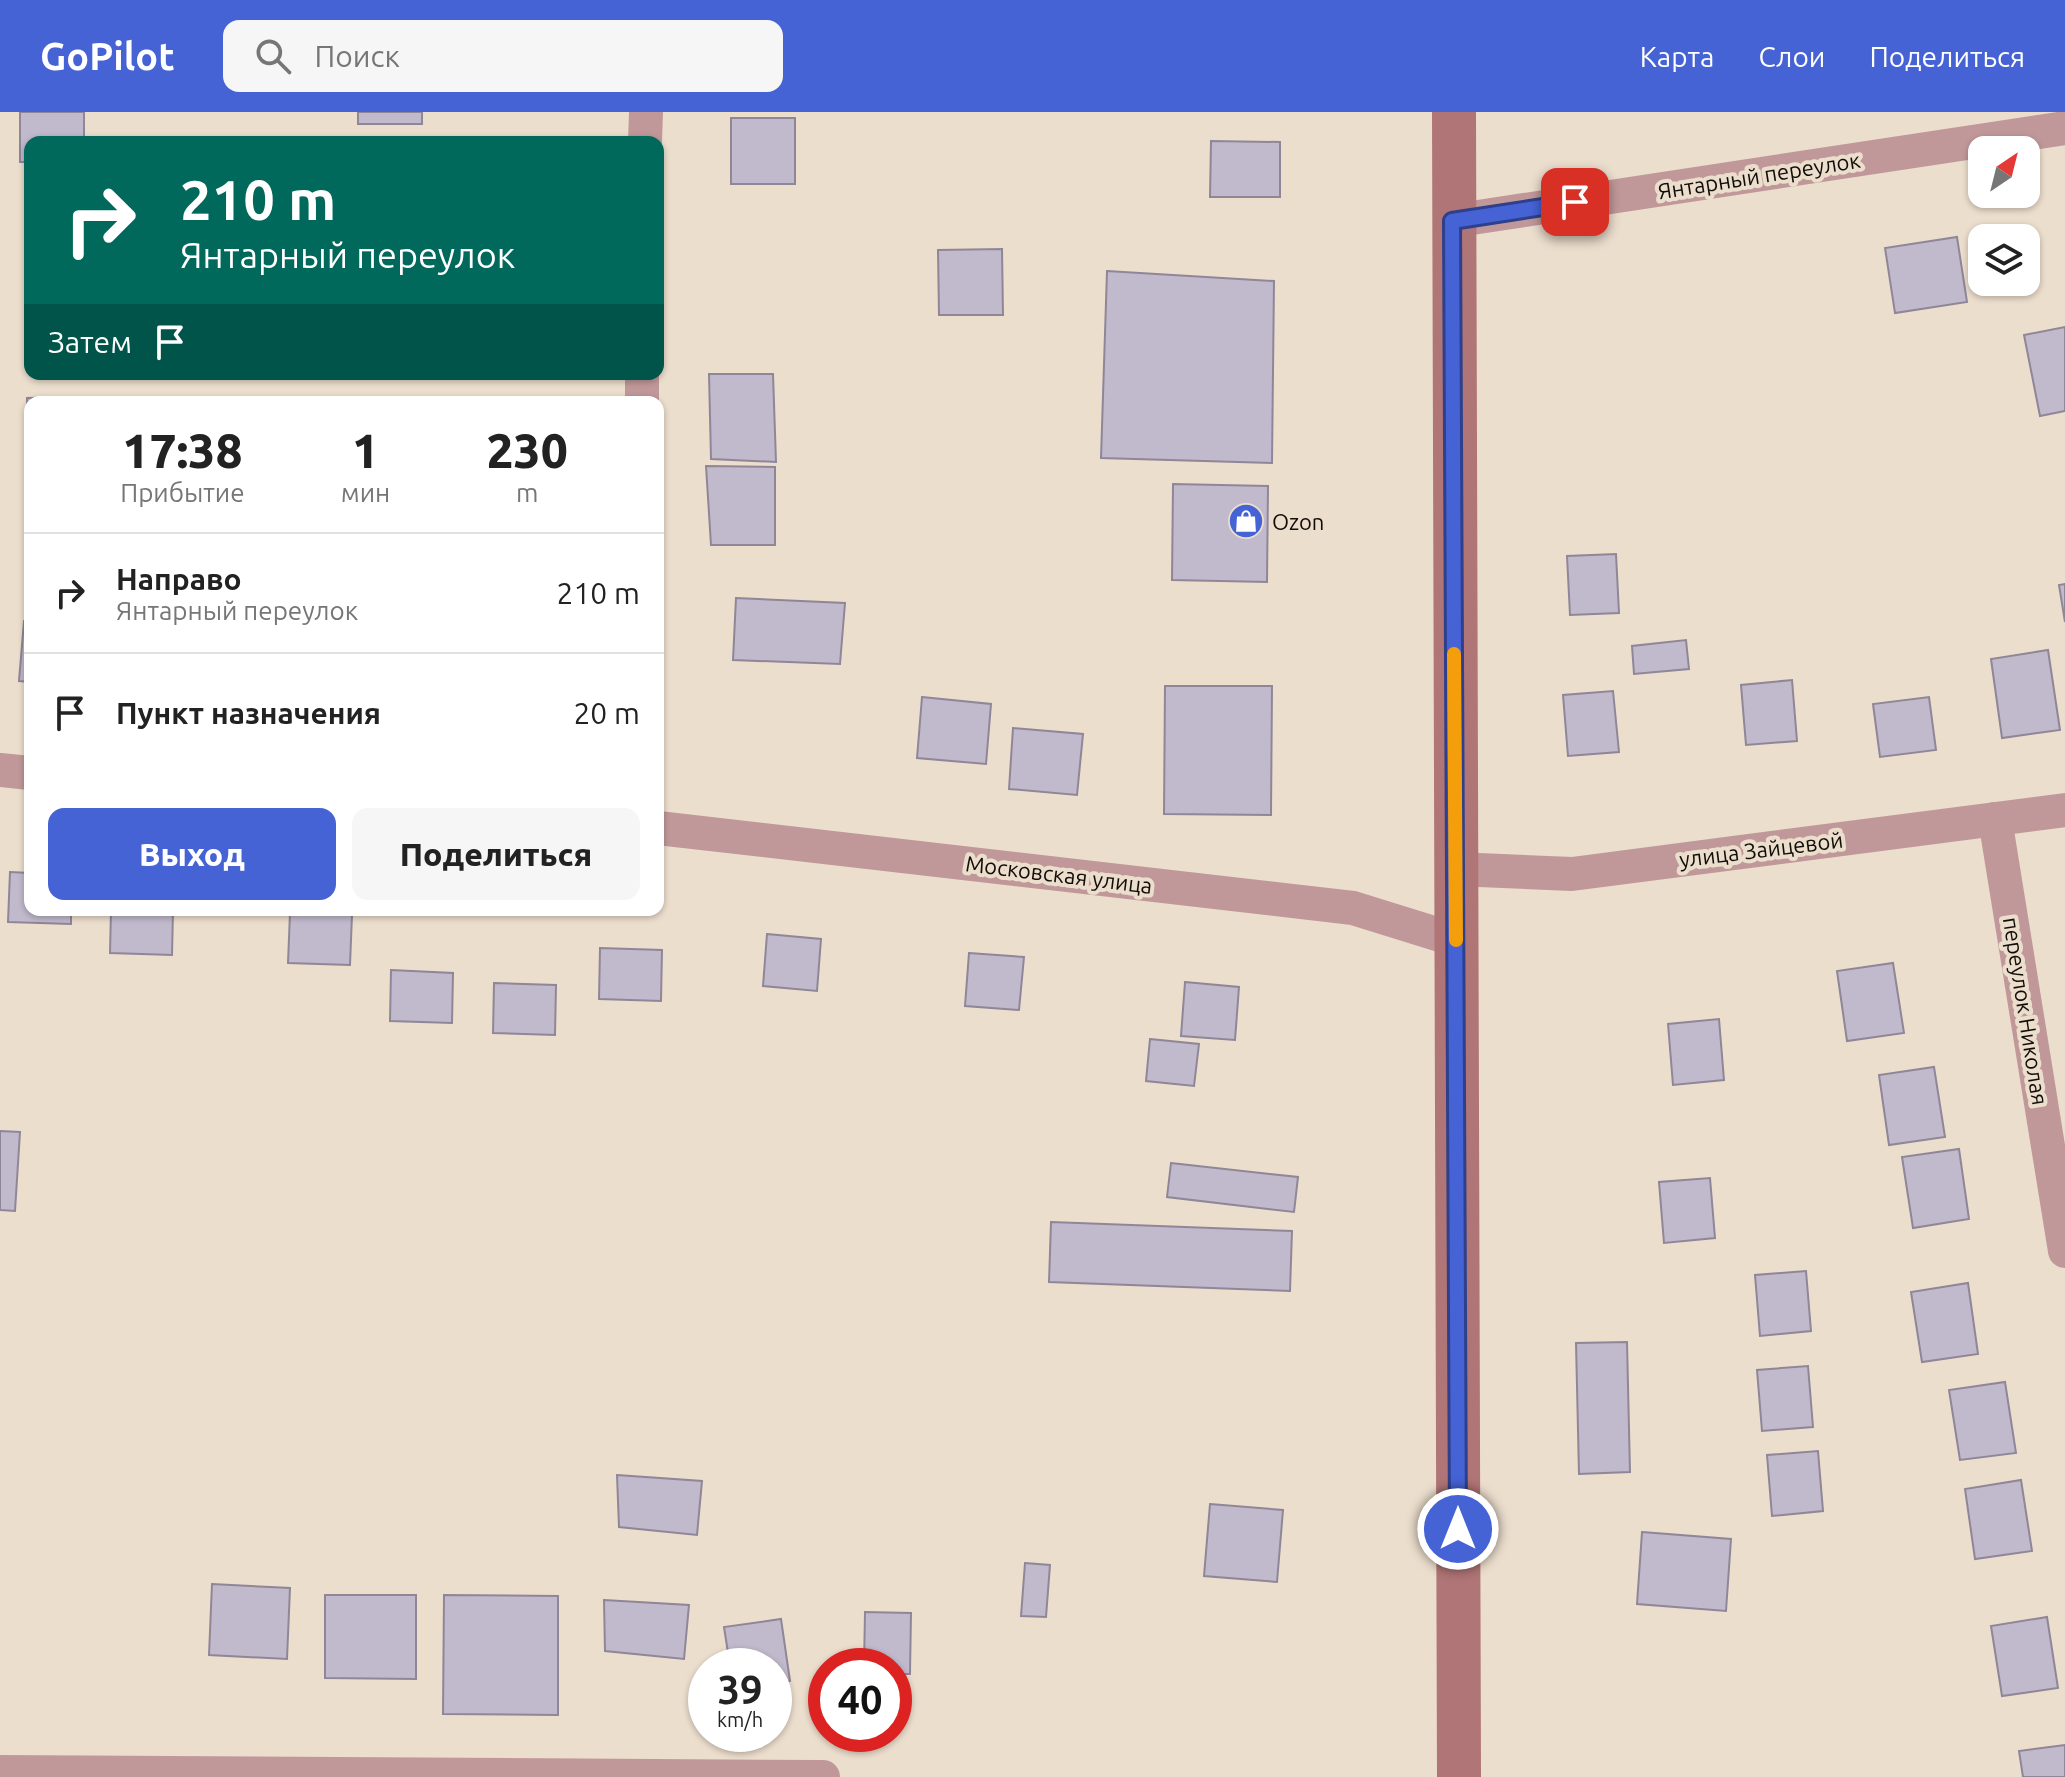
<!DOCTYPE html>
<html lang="ru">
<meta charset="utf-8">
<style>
:root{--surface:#fff;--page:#f6f6f6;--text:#222;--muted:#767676;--line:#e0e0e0;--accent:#4663d6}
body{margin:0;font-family:Ubuntu,sans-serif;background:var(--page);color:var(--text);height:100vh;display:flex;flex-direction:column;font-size:30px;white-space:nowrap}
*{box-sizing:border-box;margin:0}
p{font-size:26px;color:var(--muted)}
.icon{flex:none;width:44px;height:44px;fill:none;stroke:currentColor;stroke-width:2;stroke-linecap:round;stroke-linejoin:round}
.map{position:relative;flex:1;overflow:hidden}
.drawer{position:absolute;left:24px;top:284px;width:640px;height:520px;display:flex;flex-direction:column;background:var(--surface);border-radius:16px;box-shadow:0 2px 6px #0004}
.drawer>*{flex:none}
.banner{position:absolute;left:24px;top:24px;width:640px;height:244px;border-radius:16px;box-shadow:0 2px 6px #0004;background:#00695c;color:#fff;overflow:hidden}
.needle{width:52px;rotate:35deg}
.tools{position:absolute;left:1968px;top:24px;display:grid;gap:16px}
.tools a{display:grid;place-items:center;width:72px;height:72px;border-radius:16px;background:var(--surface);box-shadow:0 2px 6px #0004;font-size:40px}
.speed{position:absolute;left:688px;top:1536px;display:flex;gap:16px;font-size:40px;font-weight:700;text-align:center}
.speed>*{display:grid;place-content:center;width:104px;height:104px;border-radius:50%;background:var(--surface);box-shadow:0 2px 6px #0004;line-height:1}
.speed small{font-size:20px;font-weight:400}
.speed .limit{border:12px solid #d22;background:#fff;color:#111}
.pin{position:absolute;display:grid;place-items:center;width:68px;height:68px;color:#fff;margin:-34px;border-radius:16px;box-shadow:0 4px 12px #0006}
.me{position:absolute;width:88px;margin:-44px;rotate:0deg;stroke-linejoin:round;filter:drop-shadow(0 0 6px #0008)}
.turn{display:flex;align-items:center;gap:28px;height:168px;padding:0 24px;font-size:36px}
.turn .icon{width:104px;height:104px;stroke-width:2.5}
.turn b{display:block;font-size:56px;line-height:68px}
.then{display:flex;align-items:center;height:76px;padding:0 24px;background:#0003;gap:16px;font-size:30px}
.eta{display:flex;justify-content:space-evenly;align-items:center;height:136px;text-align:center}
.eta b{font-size:48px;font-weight:800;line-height:56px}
.cta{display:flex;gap:16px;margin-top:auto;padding:16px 24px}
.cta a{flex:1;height:92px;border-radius:16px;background:var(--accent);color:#fff;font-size:32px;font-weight:800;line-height:92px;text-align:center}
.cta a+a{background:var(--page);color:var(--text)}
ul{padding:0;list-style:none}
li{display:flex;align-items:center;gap:24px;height:120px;padding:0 24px;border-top:2px solid var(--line)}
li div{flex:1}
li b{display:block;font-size:30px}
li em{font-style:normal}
header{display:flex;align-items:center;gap:48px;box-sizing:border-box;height:112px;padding:0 40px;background:var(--accent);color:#fff}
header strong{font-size:38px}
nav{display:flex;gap:44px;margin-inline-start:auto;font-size:28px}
.search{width:560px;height:72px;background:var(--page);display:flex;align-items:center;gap:20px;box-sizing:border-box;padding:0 28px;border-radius:16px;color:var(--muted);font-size:30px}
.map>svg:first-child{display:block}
</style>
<header>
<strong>GoPilot</strong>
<div class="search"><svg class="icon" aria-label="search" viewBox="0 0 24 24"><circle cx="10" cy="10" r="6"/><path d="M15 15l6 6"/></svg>Поиск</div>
<nav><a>Карта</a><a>Слои</a><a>Поделиться</a></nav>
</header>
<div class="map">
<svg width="2065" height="1665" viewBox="0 0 2065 1665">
<rect width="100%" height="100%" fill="#ecdecd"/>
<g fill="#c1b9cc" stroke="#8f8798" stroke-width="2">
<polygon points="20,0 84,0 84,30 30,30 30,50 20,50"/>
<rect x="358" y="0" width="64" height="12"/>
<rect x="731" y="6" width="64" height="66"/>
<polygon points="1211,29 1280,30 1280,85 1210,85"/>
<polygon points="1957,125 1967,190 1895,201 1885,136"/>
<polygon points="1002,137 1003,203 939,203 938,138"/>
<polygon points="1107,159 1274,169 1272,351 1101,346"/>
<polygon points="2065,215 2065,299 2040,304 2024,223"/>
<polygon points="709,262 773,262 776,350 711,347"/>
<polygon points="91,285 91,290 30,290 30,351 28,351 27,286"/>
<polygon points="706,354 775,355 775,433 711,433"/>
<polygon points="1173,372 1268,374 1267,470 1172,468"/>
<polygon points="1616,442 1619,501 1570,503 1567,444"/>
<polygon points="2065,472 2065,510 2059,473"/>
<polygon points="736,486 845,491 840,552 733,548"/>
<polygon points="24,509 30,509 30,570 19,569"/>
<polygon points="1686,528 1689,557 1634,562 1632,534"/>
<polygon points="2048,538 2060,618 2002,626 1991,547"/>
<polygon points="1792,568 1797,629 1746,633 1741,573"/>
<polygon points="1165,574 1272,574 1271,703 1164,702"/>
<polygon points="1613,579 1619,640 1568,644 1563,583"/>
<polygon points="922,585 991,592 986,652 917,646"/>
<polygon points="1929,585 1936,638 1880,645 1873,592"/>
<polygon points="1013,616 1083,622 1077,683 1009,677"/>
<polygon points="10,760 30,761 30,798 71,798 71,812 8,810"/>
<polygon points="111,798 173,798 172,843 110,841"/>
<polygon points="290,801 352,803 350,853 288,851"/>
<polygon points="767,822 821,827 817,879 763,874"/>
<polygon points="600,836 662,838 661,889 599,887"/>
<polygon points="969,841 1024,845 1019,898 965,894"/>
<polygon points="1893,851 1904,921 1847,929 1837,859"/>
<polygon points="391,858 453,861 452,911 390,909"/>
<polygon points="1185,870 1239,875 1235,928 1181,924"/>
<polygon points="494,871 556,873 555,923 493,921"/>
<polygon points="1719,907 1724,968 1673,973 1668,912"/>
<polygon points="1150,927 1199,932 1194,974 1146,969"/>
<polygon points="1934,955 1945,1025 1889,1033 1879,963"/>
<polygon points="0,1019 20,1020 15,1099 0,1098"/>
<polygon points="1959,1037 1969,1107 1913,1116 1902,1045"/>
<polygon points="1171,1051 1298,1065 1294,1100 1167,1085"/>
<polygon points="1710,1066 1715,1126 1664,1131 1659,1070"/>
<polygon points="1051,1110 1292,1119 1290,1179 1049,1170"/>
<polygon points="1806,1159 1811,1219 1760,1224 1755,1163"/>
<polygon points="1968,1171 1978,1242 1922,1250 1911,1180"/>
<polygon points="1627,1230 1630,1360 1579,1362 1576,1231"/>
<polygon points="1808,1254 1813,1315 1762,1319 1757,1258"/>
<polygon points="2005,1270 2016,1341 1960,1348 1949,1278"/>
<polygon points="1818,1339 1823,1399 1772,1404 1767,1343"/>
<polygon points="617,1363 702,1369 697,1423 619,1415"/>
<polygon points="2021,1368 2032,1439 1975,1447 1965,1377"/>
<polygon points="1210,1392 1283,1398 1277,1470 1204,1464"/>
<polygon points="1642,1420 1731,1427 1726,1499 1637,1492"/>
<polygon points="1025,1451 1050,1453 1046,1505 1021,1504"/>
<polygon points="212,1472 290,1476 287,1547 209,1543"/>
<polygon points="325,1483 416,1483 416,1567 325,1566"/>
<polygon points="444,1483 558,1484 558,1603 443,1602"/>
<polygon points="604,1488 689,1493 684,1547 605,1539"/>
<polygon points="865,1500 911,1501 910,1562 894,1562 894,1554 864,1554"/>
<polygon points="2047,1505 2058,1576 2002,1584 1991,1514"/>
<polygon points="781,1507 790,1569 774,1571 774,1554 730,1554 724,1515"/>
<polygon points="2065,1633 2065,1665 2023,1665 2019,1639"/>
</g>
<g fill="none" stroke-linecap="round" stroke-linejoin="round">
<g stroke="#c19899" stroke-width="34">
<polyline points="645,30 646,0"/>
<polyline points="1452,109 2065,16"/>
<polyline points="642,290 642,262"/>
<polyline points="0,658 30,661"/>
<polyline points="1995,707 2065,1139"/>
<polyline points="658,716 1353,796 1456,828"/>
<polyline points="1455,757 1572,762 2065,698"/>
<polyline points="0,1660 823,1665"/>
</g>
<polyline stroke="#b07576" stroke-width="44" points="1454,0 1459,1665"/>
</g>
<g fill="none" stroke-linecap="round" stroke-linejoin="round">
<g stroke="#2e408b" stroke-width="20">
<polyline id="route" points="1458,1417 1452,109 1575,90"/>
</g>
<use href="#route" stroke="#4663d6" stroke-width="14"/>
<polyline stroke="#f59e0b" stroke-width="14" points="1454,542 1456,828"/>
</g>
<defs>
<g id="shop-disc" transform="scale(1.8)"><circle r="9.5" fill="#4663d6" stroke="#ecdecd"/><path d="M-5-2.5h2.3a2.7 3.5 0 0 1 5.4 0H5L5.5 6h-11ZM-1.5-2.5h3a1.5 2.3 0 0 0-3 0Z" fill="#fff"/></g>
</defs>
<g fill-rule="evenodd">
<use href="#shop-disc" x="1246" y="409"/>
</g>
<g text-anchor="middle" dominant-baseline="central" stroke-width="8" stroke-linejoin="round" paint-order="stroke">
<g font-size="22" fill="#120d08" stroke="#ecdecd">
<text transform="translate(1759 63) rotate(-9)">Янтарный переулок</text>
<text transform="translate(1761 737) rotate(-7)">улица Зайцевой</text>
<text transform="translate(1059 762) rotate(7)">Московская улица</text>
<text transform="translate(2026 899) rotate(81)">переулок Николая</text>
</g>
<g font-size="22" fill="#120d08" stroke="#ecdecd" text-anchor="start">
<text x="1272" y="409">Ozon</text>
</g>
</g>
</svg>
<div class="tools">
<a><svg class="needle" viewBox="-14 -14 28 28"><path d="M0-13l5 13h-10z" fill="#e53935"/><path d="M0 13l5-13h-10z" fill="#767676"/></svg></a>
<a><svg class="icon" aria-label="layers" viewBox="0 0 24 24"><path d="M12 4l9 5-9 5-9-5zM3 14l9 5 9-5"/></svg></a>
</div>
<div class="speed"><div>39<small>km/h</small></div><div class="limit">40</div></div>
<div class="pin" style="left:1575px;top:90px;background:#d93025"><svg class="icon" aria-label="arrive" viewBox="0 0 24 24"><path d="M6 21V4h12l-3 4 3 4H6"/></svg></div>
<svg class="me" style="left:1458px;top:1417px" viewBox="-20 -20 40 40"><circle r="17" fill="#4663d6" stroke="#fff" stroke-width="3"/><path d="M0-11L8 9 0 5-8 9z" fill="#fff"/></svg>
<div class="banner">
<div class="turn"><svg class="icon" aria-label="right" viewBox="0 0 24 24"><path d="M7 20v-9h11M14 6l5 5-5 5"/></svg><div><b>210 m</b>Янтарный переулок</div></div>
<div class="then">Затем<svg class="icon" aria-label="arrive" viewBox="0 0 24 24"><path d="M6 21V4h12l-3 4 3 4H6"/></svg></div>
</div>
<section class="drawer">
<div class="eta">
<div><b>17:38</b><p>Прибытие</p></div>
<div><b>1</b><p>мин</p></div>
<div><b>230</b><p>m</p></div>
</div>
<ul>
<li><svg class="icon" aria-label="right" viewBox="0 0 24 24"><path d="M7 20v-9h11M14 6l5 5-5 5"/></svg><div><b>Направо</b><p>Янтарный переулок</p></div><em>210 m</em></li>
<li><svg class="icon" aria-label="arrive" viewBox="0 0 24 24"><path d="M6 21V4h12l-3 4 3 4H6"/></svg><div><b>Пункт назначения</b></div><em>20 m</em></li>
</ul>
<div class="cta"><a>Выход</a><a>Поделиться</a></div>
</section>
</div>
